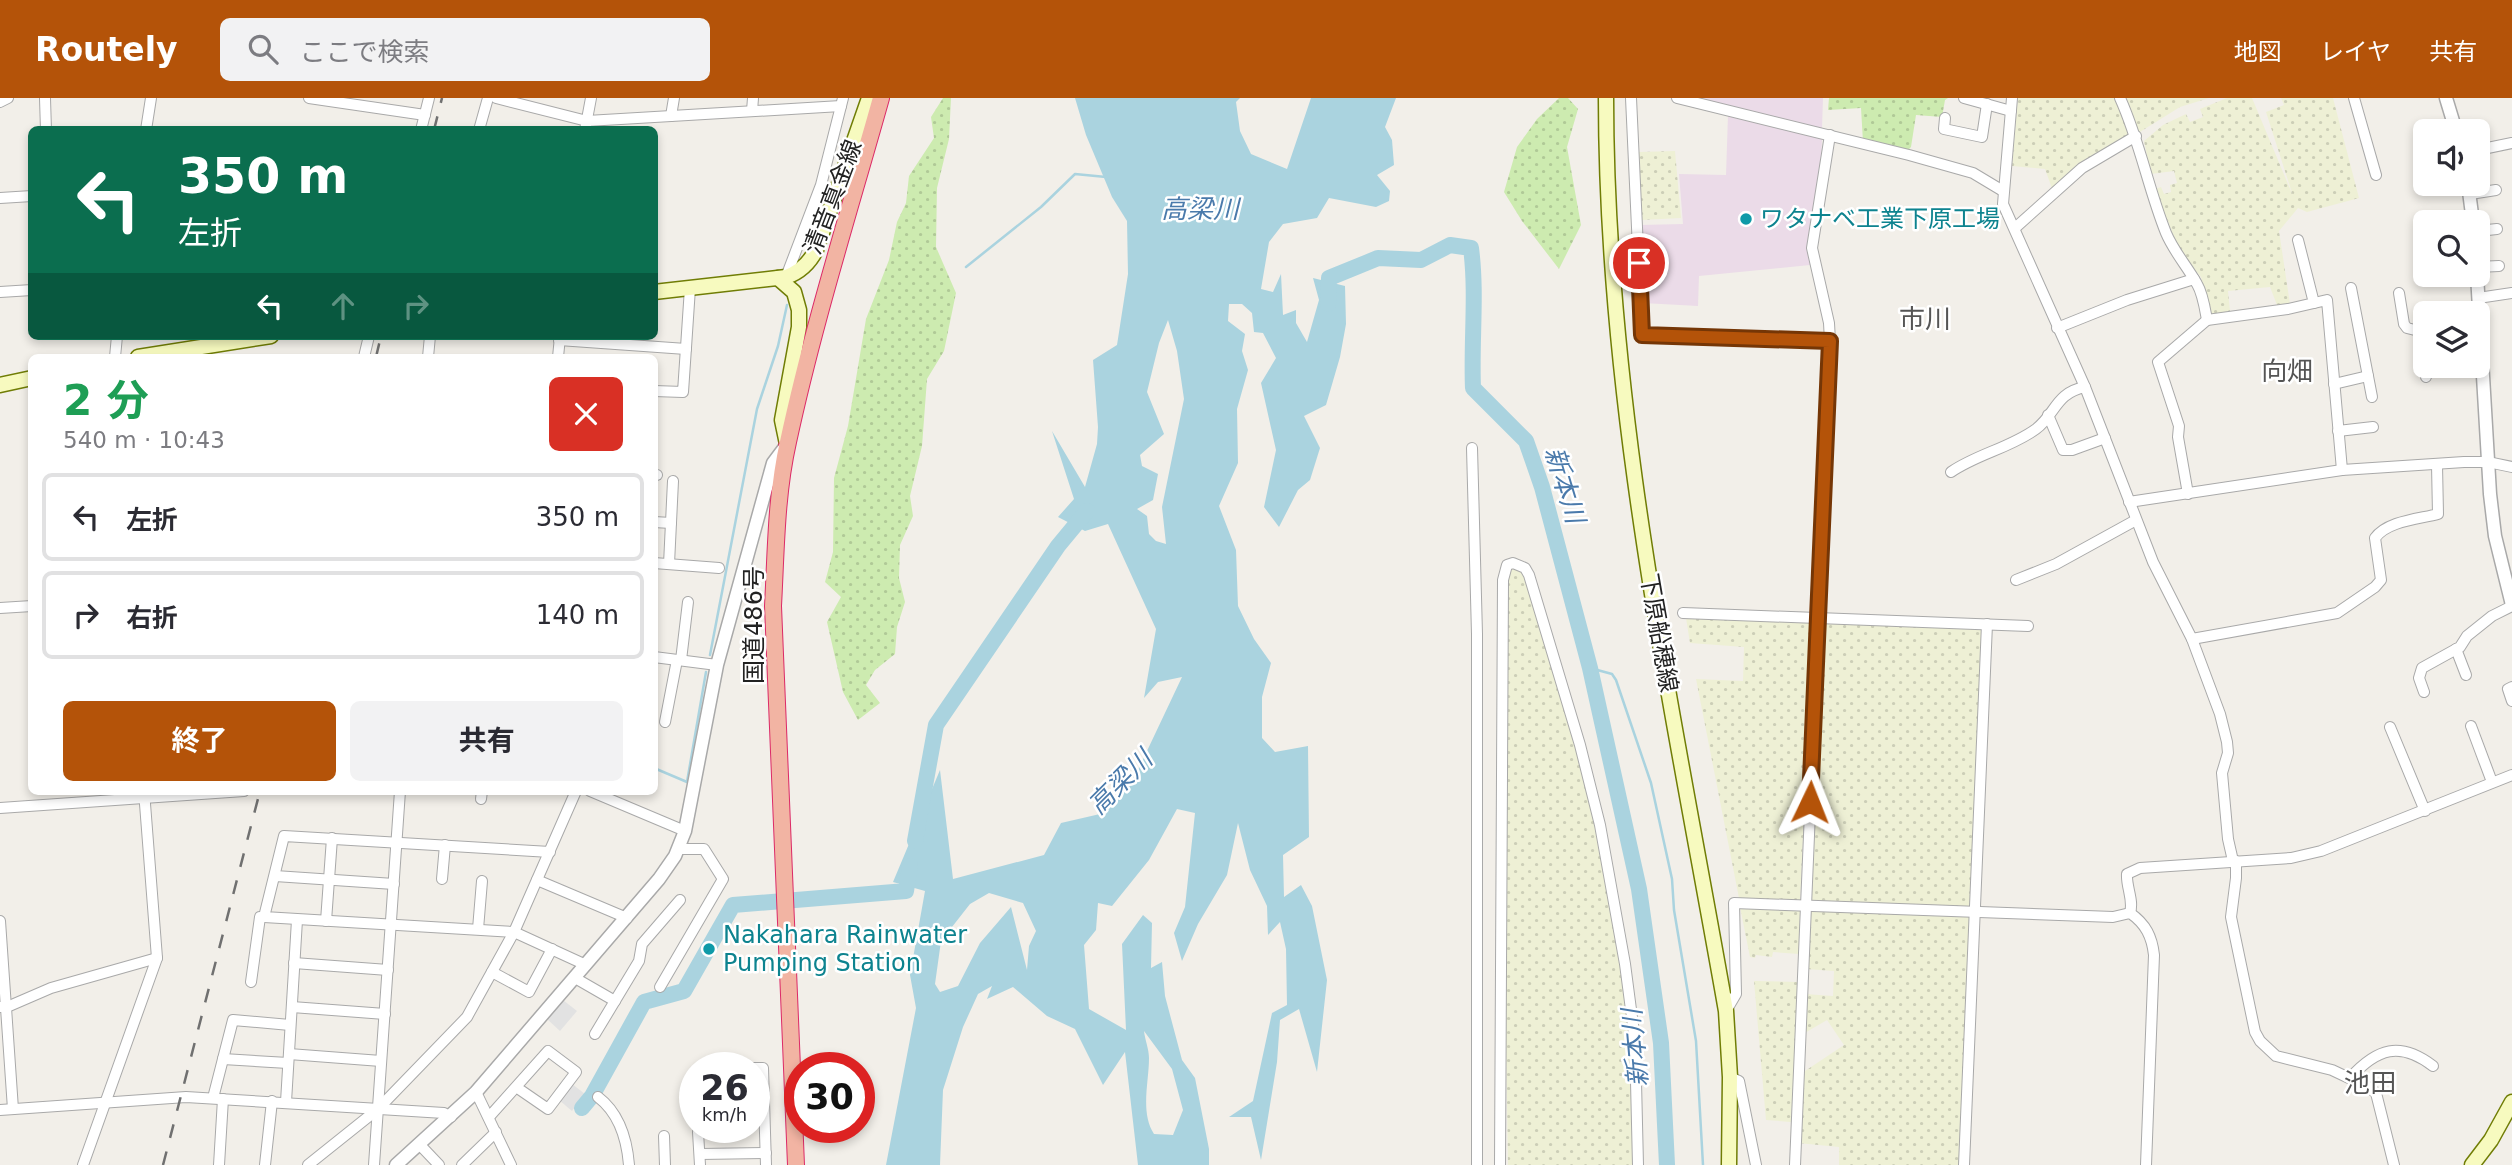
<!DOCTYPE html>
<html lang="ja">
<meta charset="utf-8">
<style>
:root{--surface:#fff;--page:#f2f2f3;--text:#2b2b33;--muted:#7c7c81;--line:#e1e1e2;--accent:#b45309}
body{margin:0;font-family:"DejaVu Sans","Noto Sans JP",sans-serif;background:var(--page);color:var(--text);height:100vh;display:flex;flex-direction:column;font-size:26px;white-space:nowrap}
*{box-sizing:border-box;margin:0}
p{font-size:23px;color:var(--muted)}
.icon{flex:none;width:38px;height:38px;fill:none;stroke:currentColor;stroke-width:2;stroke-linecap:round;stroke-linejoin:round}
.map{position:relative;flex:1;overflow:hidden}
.panel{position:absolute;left:28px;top:256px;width:630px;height:441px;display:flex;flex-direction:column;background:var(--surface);border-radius:10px;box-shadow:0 4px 10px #0003}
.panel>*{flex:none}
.top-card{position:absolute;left:28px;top:28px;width:630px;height:214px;border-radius:10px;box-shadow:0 4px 10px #0003;background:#0b6e4f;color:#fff;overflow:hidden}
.tools{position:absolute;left:2413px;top:21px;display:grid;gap:14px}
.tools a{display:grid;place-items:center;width:77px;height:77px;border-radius:10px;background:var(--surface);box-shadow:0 4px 10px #0003;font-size:35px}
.speed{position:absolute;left:679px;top:954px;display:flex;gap:14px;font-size:35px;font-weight:700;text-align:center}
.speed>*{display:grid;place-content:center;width:91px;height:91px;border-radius:50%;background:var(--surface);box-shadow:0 4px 10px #0003;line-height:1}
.speed small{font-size:18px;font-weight:400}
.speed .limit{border:10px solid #d22;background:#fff;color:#111}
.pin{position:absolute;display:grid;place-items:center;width:60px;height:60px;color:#fff;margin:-30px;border:4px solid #fff;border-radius:50%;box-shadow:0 2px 7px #0007}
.me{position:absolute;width:77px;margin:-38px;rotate:2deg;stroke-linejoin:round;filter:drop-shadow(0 0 5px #0008)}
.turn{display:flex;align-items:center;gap:24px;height:147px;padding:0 35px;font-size:32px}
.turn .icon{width:91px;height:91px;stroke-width:2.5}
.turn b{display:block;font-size:49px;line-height:60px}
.lanes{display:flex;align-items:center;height:66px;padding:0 35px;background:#0003;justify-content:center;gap:35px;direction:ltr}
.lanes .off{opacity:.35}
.round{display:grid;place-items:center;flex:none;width:74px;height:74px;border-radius:10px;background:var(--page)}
.summary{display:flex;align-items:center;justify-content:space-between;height:119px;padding:0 35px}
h1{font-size:42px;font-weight:700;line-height:52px;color:#1e9e55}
.cta{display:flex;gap:14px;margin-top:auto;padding:14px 35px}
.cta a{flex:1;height:80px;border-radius:10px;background:var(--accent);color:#fff;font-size:28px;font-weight:700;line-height:80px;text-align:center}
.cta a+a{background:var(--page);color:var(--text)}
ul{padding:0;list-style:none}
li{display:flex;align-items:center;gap:21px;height:88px;margin:0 14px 10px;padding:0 21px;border:4px solid var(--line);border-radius:10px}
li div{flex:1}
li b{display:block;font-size:26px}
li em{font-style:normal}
header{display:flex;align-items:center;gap:42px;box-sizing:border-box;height:98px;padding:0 35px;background:var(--accent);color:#fff}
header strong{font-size:33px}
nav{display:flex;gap:38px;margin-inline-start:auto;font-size:24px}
.search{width:490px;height:63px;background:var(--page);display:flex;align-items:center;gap:18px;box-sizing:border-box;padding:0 24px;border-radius:10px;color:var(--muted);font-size:26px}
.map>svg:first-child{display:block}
</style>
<header>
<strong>Routely</strong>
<div class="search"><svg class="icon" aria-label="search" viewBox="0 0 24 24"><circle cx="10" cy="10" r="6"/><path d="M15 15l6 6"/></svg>ここで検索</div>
<nav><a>地図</a><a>レイヤ</a><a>共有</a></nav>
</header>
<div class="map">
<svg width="2512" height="1067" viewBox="0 0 2512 1067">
<defs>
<pattern id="farmland-dots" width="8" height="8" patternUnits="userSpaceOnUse" patternTransform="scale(1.75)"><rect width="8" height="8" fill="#eef0d5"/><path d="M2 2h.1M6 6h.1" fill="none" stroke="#ccceb7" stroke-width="1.8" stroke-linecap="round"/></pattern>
<pattern id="grass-dots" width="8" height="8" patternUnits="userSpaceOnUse" patternTransform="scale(1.75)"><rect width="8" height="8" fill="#cdebb0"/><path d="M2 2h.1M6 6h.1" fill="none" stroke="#b0c997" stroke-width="1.8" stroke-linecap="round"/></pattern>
</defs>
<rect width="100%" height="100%" fill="#f2efe9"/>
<g fill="#ebdbe8">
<polygon points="1687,0 1823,0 1822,30 1820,32"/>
<polygon points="1728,17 1822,40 1821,67 1807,146 1810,167 1699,178 1698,208 1643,205 1640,127 1683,126 1679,76 1726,77"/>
</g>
<g fill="url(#farmland-dots)">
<polygon points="2018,0 2209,0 2180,9 2082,70 2054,96 2045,71 2012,68"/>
<polygon points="2227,0 2252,0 2293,98 2266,14 2284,7 2281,0 2333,0 2359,100 2307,114 2298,110 2279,133 2290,206 2277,207 2270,189 2228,193 2230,213 2212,221 2201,179 2180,154 2155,91 2161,89 2164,96 2171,94 2170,87 2177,85 2174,73 2151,76 2144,43 2163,27 2186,16 2190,24 2203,19 2200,11"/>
<polygon points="1675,53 1681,120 1641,122 1639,54"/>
<polygon points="1514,468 1522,472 1525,482 1590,698 1607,776 1633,954 1635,1067 1508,1067 1504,819 1506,476"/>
<polygon points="1686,520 1813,525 1800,803 1739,800 1696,581 1743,583 1744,549 1690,545"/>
<polygon points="1821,525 1982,531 1972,810 1810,802"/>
<polygon points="1740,809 1800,811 1799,856 1773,854 1772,859 1756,857 1755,860 1750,859"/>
<polygon points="1809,812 1971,818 1962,1067 1839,1067 1839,1049 1798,1045 1802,975 1844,947 1827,922 1803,936 1805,896 1833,898 1834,873 1806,871"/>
<polygon points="1754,883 1798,884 1791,1024 1766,1022"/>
</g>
<g fill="url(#grass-dots)">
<polygon points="943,0 951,0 949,41 937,90 936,149 956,195 944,253 927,281 922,348 910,398 913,418 900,447 899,480 905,504 897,529 895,556 875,572 866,587 880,605 858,622 843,594 827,524 841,499 825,484 833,454 834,380 848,328 866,221 889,162 897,124 906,105 909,78 934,40 931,19"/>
<polygon points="1559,0 1568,0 1578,11 1567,49 1581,127 1559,171 1522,123 1504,94 1517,49 1537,21"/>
<polygon points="1829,0 1948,0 1945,2 1942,19 1916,17 1911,49 1908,52 1863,44 1861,10 1828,12"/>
</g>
<g fill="#e2e2e2">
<polygon points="563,902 577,913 560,933 547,921"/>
<polygon points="572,986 585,996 572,1013 559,1002"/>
</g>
<path fill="#aad3df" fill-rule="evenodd" d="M1075 0H1240L1236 4 1240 33 1251 56 1287 71 1311 0H1396L1385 29 1392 42 1394 67 1377 77 1390 93 1389 103 1376 109 1329 100 1317 120 1283 126 1269 144 1261 191 1273 194 1281 176 1283 217 1296 212V225L1307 244 1319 202 1313 180 1345 188 1346 226 1340 259 1326 307 1304 318 1320 350 1310 382 1298 392 1279 429 1264 409 1276 352 1261 285 1276 260 1263 235 1254 234 1252 215 1242 206H1229L1228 223 1245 236 1242 253 1248 272 1237 311 1238 365 1219 408 1236 452 1238 508 1254 541 1271 565 1262 599V640L1275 654 1308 648 1309 739 1283 757 1284 799 1301 787 1312 808 1327 882 1317 974 1299 911 1280 922 1277 964 1261 1062 1251 1019H1229L1253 1003 1272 915 1287 907 1286 851 1280 824 1268 837 1267 808 1250 772 1238 725 1227 777 1198 826 1182 863 1174 835 1185 809 1195 715 1177 711 1149 762 1112 808 1098 805 1096 832 1084 847 1089 911 1126 932 1122 846 1143 817 1152 825 1151 870 1162 864 1165 898 1182 962 1195 980 1209 1051V1067H1138L1125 954 1103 987 1075 931 1047 918 1013 889 987 901 992 888 978 896 963 929 943 992 940 1067H886L916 910 910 877 925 793 893 784 940 672 953 781 1044 757 1061 725 1100 716 1138 672 1182 579 1158 584 1144 600 1156 531 1108 426 1085 433 1058 419 1074 401 1052 333 1085 389 1097 346 1098 329 1093 262 1117 247 1128 176 1127 123 1112 99 1086 37ZM1168 222 1177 253 1184 301 1162 409 1166 446 1156 443 1149 436 1147 418 1137 411 1153 402 1158 376 1142 368 1140 357 1164 336 1147 294 1159 245ZM989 795 1023 805 1036 833 1029 848 1027 872 1011 809 980 845 958 888 940 894 935 886 941 843 970 806ZM1144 933 1172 971 1183 1012 1173 1037 1154 1036C1140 1015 1149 984 1149 960 1149 951 1145 942 1144 933Z"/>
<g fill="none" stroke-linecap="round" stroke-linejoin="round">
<g stroke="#aad3df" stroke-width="2.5">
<polyline points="966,169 1041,109 1075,76 1106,79"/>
<polyline points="710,557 757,311 778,248 787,207"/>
<polyline points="1590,570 1612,576 1616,582 1651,685 1672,781 1674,812 1696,943 1703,1067"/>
<polyline points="654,670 687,684 706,574"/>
<polyline points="1806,705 1809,614"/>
</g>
<g stroke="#aad3df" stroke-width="16">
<path d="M1328 206 1329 180 1378 160 1421 162 1450 147 1471 150C1477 196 1471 243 1473 290L1526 343 1542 389 1590 570 1639 791 1661 945 1667 1067"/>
<polyline points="915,743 936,627 1058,448 1087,413"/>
<polyline points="582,1010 592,998 644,904 684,893 733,807 906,793 910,768"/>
</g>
<g stroke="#a9a9a9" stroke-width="12">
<g id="minor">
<polyline points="45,0 46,32"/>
<polyline points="309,0 425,17"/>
<polyline points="496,0 587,23 841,8"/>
<polyline points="1631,0 1642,237 1830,243"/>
<polyline points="1677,0 1909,57 1973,75 2003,93"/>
<polyline points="1964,0 2011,13"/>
<polyline points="2012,0 2003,106 2085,289 2153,464 2192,541 2220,616 2227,644 2228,655 2222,675 2228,741 2233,763"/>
<path d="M2120 0C2140 44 2148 90 2166 135 2174 154 2187 168 2197 186 2203 196 2205 211 2207 222L2288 211 2327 202 2342 372"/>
<polyline points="2354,0 2376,77"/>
<polyline points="0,4 8,0"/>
<polyline points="752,13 753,0"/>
<polyline points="671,18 674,0"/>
<polyline points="1945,20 1944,31 1982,39 1987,6"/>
<polyline points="146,32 151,0"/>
<polyline points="421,32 429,0"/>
<polyline points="479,32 488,0"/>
<polyline points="585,32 591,0"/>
<polyline points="2478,52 2512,45"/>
<polyline points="2470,96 2496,92"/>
<polyline points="0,100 32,98"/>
<polyline points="2015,130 2082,70 2136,38"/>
<polyline points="2478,133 2497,131"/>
<polyline points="2298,142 2314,205"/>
<polyline points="2478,169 2499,168"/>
<polyline points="786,179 821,87 843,0"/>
<polyline points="2420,181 2433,177"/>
<polyline points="2351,190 2372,299"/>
<polyline points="0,194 32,192"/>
<polyline points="2399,195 2404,226 2407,230 2415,232 2426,230"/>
<polyline points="2478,200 2512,195"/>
<polyline points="2057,230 2127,202 2194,181"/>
<polyline points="2419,232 2426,279"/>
<polyline points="559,242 686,251"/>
<polyline points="115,259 117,238"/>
<polyline points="364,259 369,238"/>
<polyline points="428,259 430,238"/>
<polyline points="558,259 560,239"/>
<polyline points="2334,286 2368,278"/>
<polyline points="654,293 683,294 690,190"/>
<polyline points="2048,317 2063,352 2072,352 2105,340"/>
<polyline points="2338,333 2373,329"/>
<polyline points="1472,350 1477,536 1477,1067"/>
<path d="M1951 374C1977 356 2010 350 2036 331 2056 316 2055 295 2085 289"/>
<polyline points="654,377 657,377"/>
<polyline points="2188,396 2178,339 2179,328 2158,264 2207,222"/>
<polyline points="2129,404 2342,372 2464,364 2488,364 2512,369"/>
<polyline points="654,424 671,425"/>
<polyline points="654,465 719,470"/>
<polyline points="669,466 673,383"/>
<polyline points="2016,482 2056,466 2136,422"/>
<polyline points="0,510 32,508"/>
<polyline points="1683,515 2028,528"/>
<path d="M2192 541 2337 515 2375 489 2381 482 2375 440C2387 423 2419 421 2438 416L2437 367"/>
<polyline points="2456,551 2466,577"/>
<polyline points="654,559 717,567"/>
<polyline points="681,562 688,504"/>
<polyline points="2512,589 2508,591 2512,603"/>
<polyline points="2424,594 2419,580 2422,570 2460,549 2467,538 2492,518 2512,508"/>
<polyline points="665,624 677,562"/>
<polyline points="2471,628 2492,684"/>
<polyline points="2390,629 2425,713"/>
<polyline points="590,693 685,733"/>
<polyline points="481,701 482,693"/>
<polyline points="0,710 244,693"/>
<polyline points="550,754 284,738 264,819 514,834 586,867"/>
<polyline points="2236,763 2236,780 2231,819 2255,934 2260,943 2276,958 2332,972 2368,989 2376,995 2394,1067"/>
<polyline points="275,778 394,786"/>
<polyline points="442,781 445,747"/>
<polyline points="537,782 627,820"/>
<path d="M2130 815C2134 802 2126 789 2127 776L2140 770 2291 760 2321 753 2512 677"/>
<polyline points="0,823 13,1011"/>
<polyline points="326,823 332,740"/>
<polyline points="478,831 482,783"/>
<polyline points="294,865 388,872"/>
<polyline points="492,874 529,894 552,851"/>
<polyline points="575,880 615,903"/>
<polyline points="251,884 260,819 264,819"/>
<polyline points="660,889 723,781 704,751 679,751"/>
<polyline points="0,909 7,909 51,890 157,860"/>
<polyline points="292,909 385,916"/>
<path d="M1726 913 1736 896 1734 805 2113 819 2130 815C2146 826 2152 839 2154 857L2146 1067"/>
<polyline points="595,936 639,863 642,846 680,802"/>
<polyline points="289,956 381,963"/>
<polyline points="223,961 288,965"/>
<polyline points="754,970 763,970 766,1067"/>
<polyline points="1730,979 1739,983 1756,1067"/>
<path d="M2350 980C2377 950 2400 943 2433 968"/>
<polyline points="476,994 511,1067"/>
<path d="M598 999C619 1015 627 1042 629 1067"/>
<polyline points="213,1000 233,922 290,927"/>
<polyline points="286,1004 297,822"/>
<polyline points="0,1012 186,999 444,1015 451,1019"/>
<polyline points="489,1019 548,953 576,974 548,1011 516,989"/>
<polyline points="664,1038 665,1067"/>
<polyline points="420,1047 439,1067"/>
<polyline points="700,1056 766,1055"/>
<polyline points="83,1067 157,860 144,693"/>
<polyline points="219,1067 223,1001"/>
<polyline points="265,1067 272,1003"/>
<polyline points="308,1067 378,1011 467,919 514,834 576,693"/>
<polyline points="374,1067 400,693"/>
<polyline points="462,1067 496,1034"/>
<polyline points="700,1067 698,1034 744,1032"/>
<polyline points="1500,1067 1503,482 1507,467 1513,465 1525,470 1529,477 1580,647 1600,727 1625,866 1635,942 1638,1067"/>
<polyline points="1795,1067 1830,243 1829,225 1812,150 1830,37"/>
<polyline points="1964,1067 1987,526"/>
</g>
</g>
<g stroke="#a9a9a9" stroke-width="15">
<g id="tertiary">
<polyline points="2446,0 2456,33"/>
<polyline points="2468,86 2473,124"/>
<polyline points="2477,177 2490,396 2495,438 2512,507"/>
<polyline points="396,1067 476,994 659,781 675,758 685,733 717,567 773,365 785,349"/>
</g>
</g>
<g stroke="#707d05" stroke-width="17">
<g id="secondary">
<path d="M1606 0C1606 308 1673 611 1726 913L1730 979 1729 1067"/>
<polyline points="778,180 794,194 799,212 799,229 782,322 787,346"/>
<path d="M654 194 786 179C800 174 809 166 816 152L869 0"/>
<polyline points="138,259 271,238"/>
<polyline points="0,287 32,280"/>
<polyline points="2472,1067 2491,1042 2512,1004"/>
</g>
</g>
<g stroke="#dc2a67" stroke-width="18">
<path id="trunk" d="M796 1067 773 508C776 453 776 397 788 344 813 228 849 114 881 0"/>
</g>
<use href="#minor" stroke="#fff" stroke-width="10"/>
<use href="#tertiary" stroke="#fff" stroke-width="12"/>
<use href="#secondary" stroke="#f7fabf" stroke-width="14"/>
<use href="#trunk" stroke="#f2b4a3" stroke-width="16"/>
<g stroke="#707070" stroke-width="2.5" stroke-dasharray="14 14" stroke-linecap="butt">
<polyline points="434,32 442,0"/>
<polyline points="376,259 381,238"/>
<polyline points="163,1067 260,693"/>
</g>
</g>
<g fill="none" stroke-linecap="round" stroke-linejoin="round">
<g stroke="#753606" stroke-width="18">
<polyline id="route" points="1639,165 1642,237 1830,243 1810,704"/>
</g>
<use href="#route" stroke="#b45309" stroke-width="12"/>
</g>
<g fill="#0f9aa8" stroke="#fff" stroke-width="2.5">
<circle cx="1746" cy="121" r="7"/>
<circle cx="709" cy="851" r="7"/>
</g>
<g text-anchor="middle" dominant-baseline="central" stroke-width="5" stroke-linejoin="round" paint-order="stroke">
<g font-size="24" fill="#222" stroke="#fff">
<text transform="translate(833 99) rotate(-69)">清音真金線</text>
<text transform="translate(754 527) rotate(-90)">国道486号</text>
<text transform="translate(1659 535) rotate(80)">下原船穂線</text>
</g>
<g font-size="24" fill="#0d838f" stroke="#fff" text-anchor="start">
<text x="1760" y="121">ワタナベ工業下原工場</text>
<text x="723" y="837">Nakahara Rainwater<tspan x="723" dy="28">Pumping Station</tspan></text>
</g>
<g font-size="26" font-style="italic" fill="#4a7aab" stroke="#fff">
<text x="1200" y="111">高梁川</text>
<text transform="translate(1565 387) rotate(73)">新本川</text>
<text transform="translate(1120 684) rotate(-45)">高梁川</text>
<text transform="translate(1635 950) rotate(-95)">新本川</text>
</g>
<g font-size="26" fill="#555" stroke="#fff">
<text x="1925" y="221">市川</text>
<text x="2287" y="273">向畑</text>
<text x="2370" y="985">池田</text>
</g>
</g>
</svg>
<div class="tools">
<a><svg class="icon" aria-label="sound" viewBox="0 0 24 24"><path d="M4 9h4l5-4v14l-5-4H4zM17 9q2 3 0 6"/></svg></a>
<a><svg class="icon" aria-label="search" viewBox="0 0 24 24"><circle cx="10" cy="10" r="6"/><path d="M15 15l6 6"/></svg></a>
<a><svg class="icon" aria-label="layers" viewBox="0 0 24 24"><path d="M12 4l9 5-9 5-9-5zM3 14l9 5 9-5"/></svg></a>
</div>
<div class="speed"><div>26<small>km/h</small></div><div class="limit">30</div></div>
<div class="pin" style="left:1639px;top:165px;background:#d93025"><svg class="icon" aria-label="arrive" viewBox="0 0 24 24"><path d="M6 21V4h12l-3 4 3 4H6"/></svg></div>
<svg class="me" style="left:1810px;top:704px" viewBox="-20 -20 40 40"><path d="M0-17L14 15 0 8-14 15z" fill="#b45309" stroke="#fff" stroke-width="4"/></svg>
<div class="top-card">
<div class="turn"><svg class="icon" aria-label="left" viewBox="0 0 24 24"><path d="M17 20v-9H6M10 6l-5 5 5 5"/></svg><div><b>350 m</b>左折</div></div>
<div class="lanes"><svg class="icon" aria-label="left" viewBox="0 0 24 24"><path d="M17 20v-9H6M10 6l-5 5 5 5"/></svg><svg class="icon off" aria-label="ahead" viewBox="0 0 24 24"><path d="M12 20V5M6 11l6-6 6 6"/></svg><svg class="icon off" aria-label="right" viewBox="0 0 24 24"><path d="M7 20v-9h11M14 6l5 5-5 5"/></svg></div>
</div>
<section class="panel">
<div class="summary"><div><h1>2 分</h1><p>540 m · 10:43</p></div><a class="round" style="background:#d93025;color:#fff"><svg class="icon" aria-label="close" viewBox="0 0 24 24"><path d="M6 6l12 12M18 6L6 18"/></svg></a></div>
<ul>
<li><svg class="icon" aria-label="left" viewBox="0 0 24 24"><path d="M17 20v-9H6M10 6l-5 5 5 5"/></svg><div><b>左折</b></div><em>350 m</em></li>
<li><svg class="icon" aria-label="right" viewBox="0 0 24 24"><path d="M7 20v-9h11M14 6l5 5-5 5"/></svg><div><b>右折</b></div><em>140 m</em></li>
</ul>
<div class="cta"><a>終了</a><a>共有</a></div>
</section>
</div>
